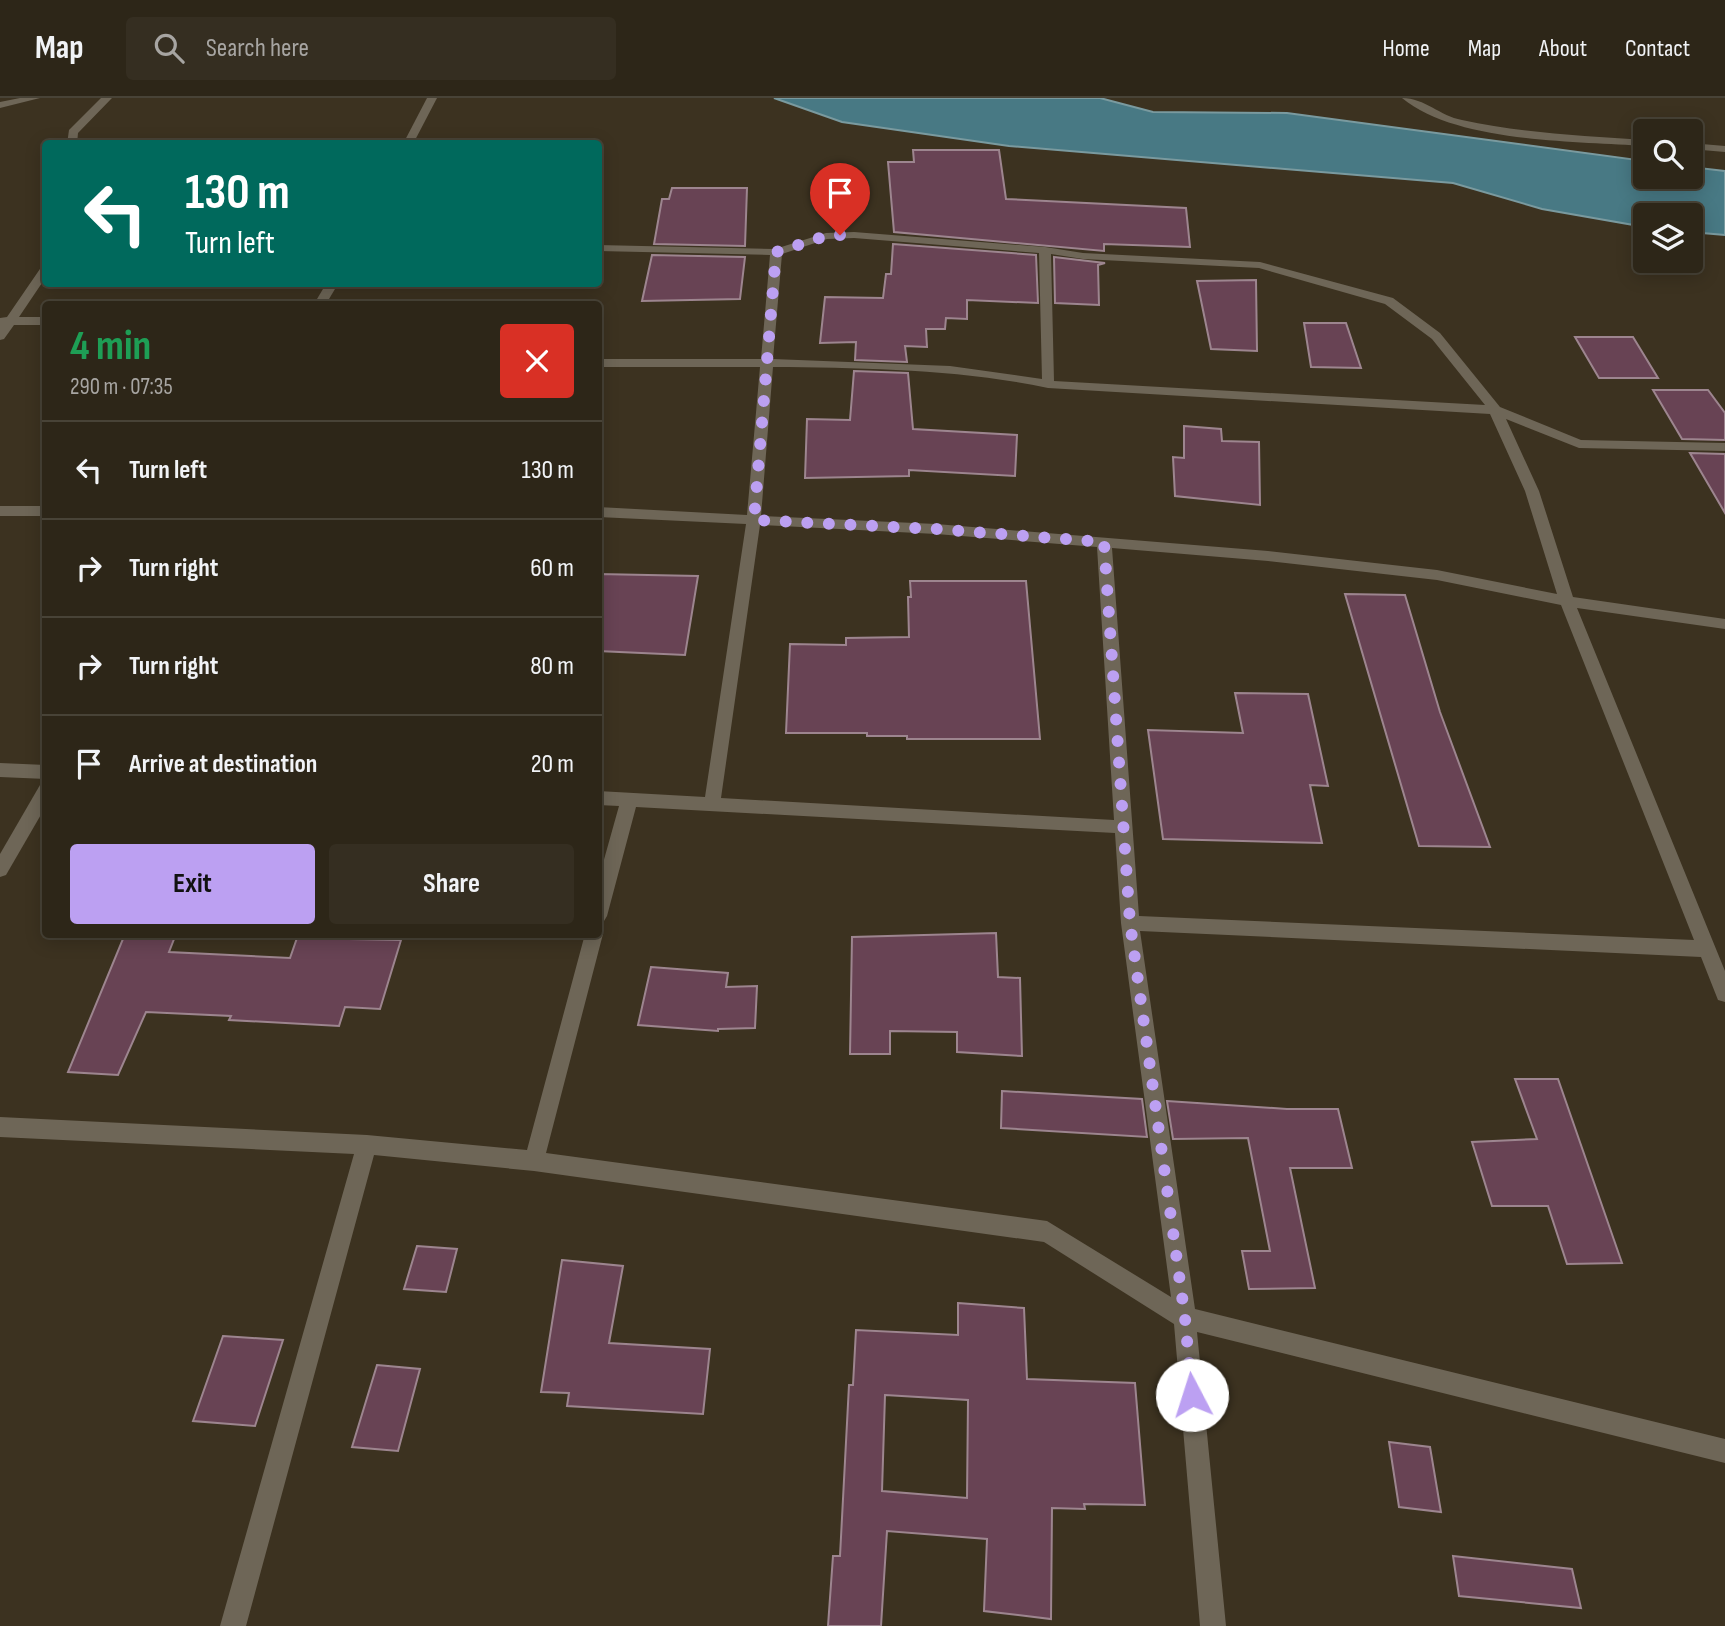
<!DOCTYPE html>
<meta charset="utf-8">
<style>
:root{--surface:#2d2618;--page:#352e21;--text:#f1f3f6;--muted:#a7a5a2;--line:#484337;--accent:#bca0f2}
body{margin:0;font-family:"Sofia Sans Condensed",sans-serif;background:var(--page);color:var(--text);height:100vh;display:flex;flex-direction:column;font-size:26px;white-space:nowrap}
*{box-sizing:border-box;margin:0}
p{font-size:23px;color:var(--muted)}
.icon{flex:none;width:38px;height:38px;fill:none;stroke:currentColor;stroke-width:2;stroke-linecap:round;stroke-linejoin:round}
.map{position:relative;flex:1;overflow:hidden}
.side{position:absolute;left:42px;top:203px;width:560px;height:637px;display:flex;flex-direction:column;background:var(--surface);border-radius:7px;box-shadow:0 4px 18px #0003,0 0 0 2px var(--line)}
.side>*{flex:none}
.top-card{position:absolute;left:42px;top:42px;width:560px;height:147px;border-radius:7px;box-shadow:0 4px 18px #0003,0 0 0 2px var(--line);background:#00695c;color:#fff;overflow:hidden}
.buttons{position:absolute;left:1633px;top:21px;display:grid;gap:14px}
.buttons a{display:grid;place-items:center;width:70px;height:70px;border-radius:7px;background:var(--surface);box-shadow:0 4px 18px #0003,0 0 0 2px var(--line);font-size:35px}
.pin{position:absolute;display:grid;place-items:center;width:60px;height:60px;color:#fff;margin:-72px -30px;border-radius:50% 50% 50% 0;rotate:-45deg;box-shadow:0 0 7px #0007}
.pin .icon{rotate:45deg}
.me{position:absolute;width:77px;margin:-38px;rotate:355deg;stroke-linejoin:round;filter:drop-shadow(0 0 5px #0008)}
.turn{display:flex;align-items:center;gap:24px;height:147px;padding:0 28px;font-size:32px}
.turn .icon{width:91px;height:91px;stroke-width:2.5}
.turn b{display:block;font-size:49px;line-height:60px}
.round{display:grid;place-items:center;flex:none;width:74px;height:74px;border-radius:7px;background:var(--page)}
.summary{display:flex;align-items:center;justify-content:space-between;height:119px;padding:0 28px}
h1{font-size:42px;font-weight:700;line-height:52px;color:#1e9e55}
.action{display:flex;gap:14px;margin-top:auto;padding:14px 28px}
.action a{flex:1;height:80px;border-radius:7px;background:var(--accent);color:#111;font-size:28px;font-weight:700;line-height:80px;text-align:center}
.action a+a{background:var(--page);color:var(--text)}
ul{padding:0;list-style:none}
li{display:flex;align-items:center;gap:21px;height:98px;padding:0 28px;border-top:2px solid var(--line)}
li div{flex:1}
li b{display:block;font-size:26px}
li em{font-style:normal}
header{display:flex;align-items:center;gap:42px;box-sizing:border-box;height:98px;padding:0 35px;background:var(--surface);border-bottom:2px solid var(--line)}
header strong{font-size:33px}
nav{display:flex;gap:38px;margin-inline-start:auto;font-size:24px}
.search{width:490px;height:63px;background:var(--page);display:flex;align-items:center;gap:18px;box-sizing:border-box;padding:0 24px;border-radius:7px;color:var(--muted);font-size:26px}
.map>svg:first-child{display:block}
</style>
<header>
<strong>Map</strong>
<div class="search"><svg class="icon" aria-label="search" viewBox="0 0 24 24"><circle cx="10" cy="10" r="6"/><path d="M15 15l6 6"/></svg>Search here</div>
<nav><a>Home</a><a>Map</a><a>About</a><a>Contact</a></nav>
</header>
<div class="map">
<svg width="1725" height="1528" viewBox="0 0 1725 1528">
<rect width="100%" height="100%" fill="#3c3220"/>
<polygon fill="#487984" stroke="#7a9a9f" stroke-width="2" points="774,0 1100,0 1153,14 1287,15 1645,63 1645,79 1690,79 1691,69 1725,73 1725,137 1691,134 1690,117 1645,117 1645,129 1542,111 1453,85 1009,48 842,24"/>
<g fill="#684354" stroke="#9d858f" stroke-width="2" fill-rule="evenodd">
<polygon points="913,52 999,52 1006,101 1186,110 1190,149 1104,146 1104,153 894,134 888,64 914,64"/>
<polygon points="672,90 747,90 745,148 654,146 662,101 669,101"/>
<polygon points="893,146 1036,157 1038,205 967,202 967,221 946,220 945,231 926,231 927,249 905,248 907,264 855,262 856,244 820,245 825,199 883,200 886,176 891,176"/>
<polygon points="652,157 745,159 740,201 642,203"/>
<polygon points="1054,159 1105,165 1098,167 1099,207 1055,205"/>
<polygon points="1256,182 1257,253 1211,251 1197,183"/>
<polygon points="1304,225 1346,225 1361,270 1311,269"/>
<polygon points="1575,239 1633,239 1658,280 1599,280"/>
<polygon points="854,273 908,275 913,331 1017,337 1015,378 909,372 909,378 805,380 807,321 850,322"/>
<polygon points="1653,292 1708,292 1725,315 1725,342 1682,341"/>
<polygon points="1184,328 1221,331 1222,343 1259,344 1260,407 1175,398 1173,359 1184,360"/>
<polygon points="1690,355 1725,356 1725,415"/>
<polygon points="598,476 698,478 685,557 598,553"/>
<polygon points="910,483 1026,483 1040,641 907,641 907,638 867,638 867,635 786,635 790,546 846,547 846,540 909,539 908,499 911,499"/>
<polygon points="1345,496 1405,497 1440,614 1490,749 1419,748"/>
<polygon points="1235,595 1308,596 1328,688 1310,687 1322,745 1163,741 1148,632 1243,635"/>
<polygon points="996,835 998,879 1020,880 1022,958 957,954 957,934 890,933 890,956 850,956 852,839"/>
<polygon points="125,836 176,836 169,854 290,860 297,840 401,842 380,911 345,909 339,928 229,922 231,918 146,914 118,977 68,974"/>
<polygon points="651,869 728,875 726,889 757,888 755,930 718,931 718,933 638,927"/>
<polygon points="1515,981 1558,981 1622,1165 1567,1166 1548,1108 1492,1108 1472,1044 1537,1041"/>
<polygon points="1002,993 1142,1001 1147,1039 1001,1030"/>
<polygon points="1167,1003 1287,1011 1338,1011 1352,1070 1290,1070 1315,1190 1249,1191 1242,1153 1270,1153 1248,1040 1173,1041"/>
<polygon points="417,1148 457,1151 446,1194 404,1191"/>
<polygon points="562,1162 623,1168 609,1245 710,1251 703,1316 567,1308 569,1295 541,1294"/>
<path d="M958 1205 1024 1210 1027 1281 1135 1285 1145 1407 1084 1406 1085 1411 1052 1410 1051 1521 984 1513 987 1441 887 1433 881 1528H828L833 1458H840L849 1287H853L856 1232 958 1237ZM885 1297 968 1302 967 1400 882 1393Z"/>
<polygon points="223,1238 283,1242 255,1328 193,1323"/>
<polygon points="377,1267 420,1271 398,1353 352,1349"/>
<polygon points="1389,1344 1430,1349 1441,1414 1399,1409"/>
<polygon points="1453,1458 1572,1471 1581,1510 1459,1498"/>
</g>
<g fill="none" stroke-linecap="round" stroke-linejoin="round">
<g fill="#6e6657" fill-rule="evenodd">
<polygon points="20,0 40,0 0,10 0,4"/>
<polygon points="101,0 112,0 78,35 77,46 67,46 69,32"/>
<polygon points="427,0 437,0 413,46 403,46"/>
<path d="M1402 0C1425 0 1440 18 1462 22 1522 35 1584 38 1645 42V48C1576 43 1456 45 1402 0Z"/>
<polygon points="1690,45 1725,48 1725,54 1690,51"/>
<path d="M854 134 1045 149 1083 155 1260 164 1393 200 1440 235 1500 309 1581 342 1725 345V353L1579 350 1506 321 1539 393 1573 499 1725 521V531L1577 510 1725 873V904L1718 902 1701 859 1140 833 1195 1211 1725 1341V1365L1197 1234 1226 1528H1200L1174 1226 1044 1144 534 1073 374 1057 246 1528H220L354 1056 0 1039V1019L367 1037 527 1052 585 836H598V830L603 836 546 1055 1047 1123 1171 1199 1121 825 1115 735 636 709 607 818 604 823 598 826V783L619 708 598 707V693L705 699 746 426 598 419V409L747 417 760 269H598V261H761L770 157 598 153V147L775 151 826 135ZM854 140 1039 155 1042 281 950 268 773 261 782 156 827 141ZM1051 156 1083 161 1259 170 1385 206 1432 241 1485 307 1054 283ZM773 269C865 270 958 271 1048 290L1490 316 1525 393 1557 496 1437 472 1268 453 936 426 761 418ZM760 427 936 436 1097 449 1114 722 721 700ZM1112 450 1268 463 1437 482 1561 507 1694 842 1139 818Z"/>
<polygon points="46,167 46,179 19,219 46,219 46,227 14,227 4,241 0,242 0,220 7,219 42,168"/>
<polygon points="326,186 338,186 326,206 314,206"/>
<rect x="0" y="408" width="46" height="10"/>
<polygon points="0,665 46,667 46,681 0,679"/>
<polygon points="46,685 46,708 6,777 0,779 0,756 40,687"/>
</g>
</g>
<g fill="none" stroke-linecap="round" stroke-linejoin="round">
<polyline stroke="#bca0f2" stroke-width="12" stroke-dasharray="0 21.6" points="840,137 826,138 776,154 754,422 936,431 1104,444 1130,825 1185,1220 1192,1297"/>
</g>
</svg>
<div class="buttons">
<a><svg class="icon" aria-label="search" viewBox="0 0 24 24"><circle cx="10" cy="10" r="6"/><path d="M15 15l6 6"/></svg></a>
<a><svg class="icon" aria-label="layers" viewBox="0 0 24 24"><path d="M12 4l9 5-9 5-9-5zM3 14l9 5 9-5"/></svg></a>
</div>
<div class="pin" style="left:840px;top:137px;background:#d93025"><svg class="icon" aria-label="arrive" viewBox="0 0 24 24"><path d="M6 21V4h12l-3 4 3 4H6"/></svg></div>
<svg class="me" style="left:1192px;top:1297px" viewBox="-20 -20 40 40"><circle r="19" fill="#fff"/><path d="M0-13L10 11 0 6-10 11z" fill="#bca0f2"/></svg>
<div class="top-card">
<div class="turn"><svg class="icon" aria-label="left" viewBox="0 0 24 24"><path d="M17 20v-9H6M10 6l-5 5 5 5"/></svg><div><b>130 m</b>Turn left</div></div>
</div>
<section class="side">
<div class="summary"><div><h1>4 min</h1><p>290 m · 07:35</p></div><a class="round" style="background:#d93025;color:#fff"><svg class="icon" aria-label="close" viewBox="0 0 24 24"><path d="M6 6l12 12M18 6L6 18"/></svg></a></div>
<ul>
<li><svg class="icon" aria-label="left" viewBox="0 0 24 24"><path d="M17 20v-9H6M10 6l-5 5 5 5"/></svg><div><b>Turn left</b></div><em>130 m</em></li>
<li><svg class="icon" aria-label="right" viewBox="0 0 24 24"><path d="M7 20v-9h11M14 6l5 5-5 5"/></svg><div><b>Turn right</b></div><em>60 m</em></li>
<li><svg class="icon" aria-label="right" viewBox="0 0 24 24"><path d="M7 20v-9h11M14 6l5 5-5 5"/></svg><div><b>Turn right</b></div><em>80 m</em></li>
<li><svg class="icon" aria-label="arrive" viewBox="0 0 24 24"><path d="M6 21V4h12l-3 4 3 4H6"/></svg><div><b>Arrive at destination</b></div><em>20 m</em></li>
</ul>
<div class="action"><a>Exit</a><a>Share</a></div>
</section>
</div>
